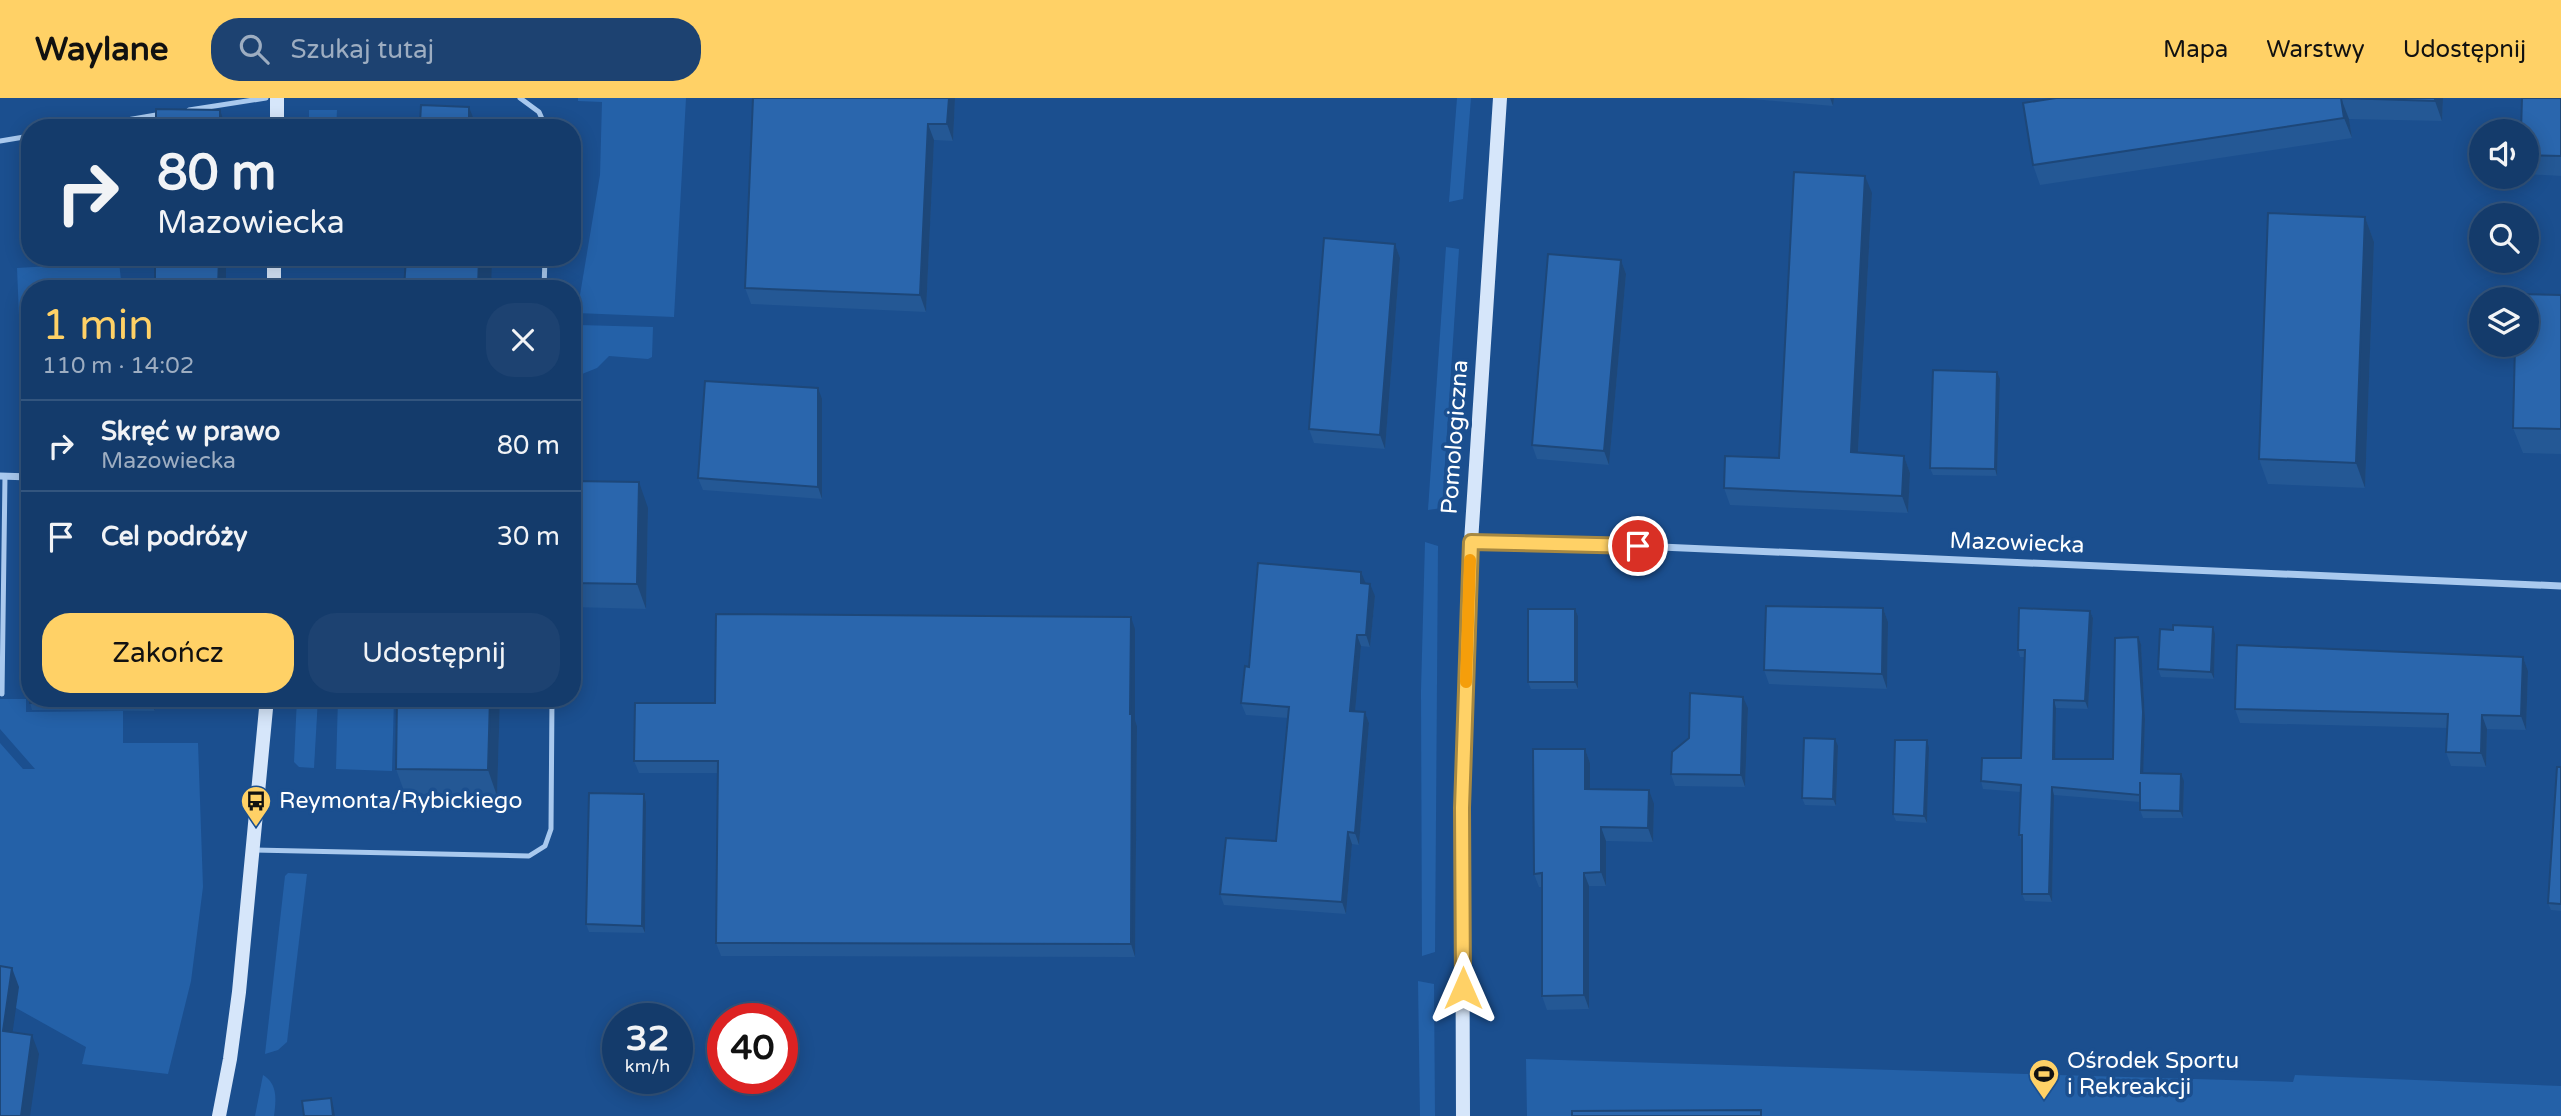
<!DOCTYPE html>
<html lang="pl">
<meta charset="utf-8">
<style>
:root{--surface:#143b6b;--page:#1d4271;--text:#f1f3f6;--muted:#9dadc1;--line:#33557e;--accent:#ffd166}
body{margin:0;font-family:"Varela Round",sans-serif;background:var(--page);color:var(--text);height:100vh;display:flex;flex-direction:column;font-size:26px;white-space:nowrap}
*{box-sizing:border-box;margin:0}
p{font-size:23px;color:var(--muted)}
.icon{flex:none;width:38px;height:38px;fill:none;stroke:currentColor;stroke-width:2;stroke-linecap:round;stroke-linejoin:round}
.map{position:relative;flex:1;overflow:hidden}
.details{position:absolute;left:21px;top:182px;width:560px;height:427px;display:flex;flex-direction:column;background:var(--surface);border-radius:28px;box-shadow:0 4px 18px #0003,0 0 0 2px var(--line)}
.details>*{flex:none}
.hud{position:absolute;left:21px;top:21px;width:560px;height:147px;border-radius:28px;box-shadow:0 4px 18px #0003,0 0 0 2px var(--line);background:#143b6b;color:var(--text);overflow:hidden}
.tools{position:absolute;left:2469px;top:21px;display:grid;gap:14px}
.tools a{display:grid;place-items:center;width:70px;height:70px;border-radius:50%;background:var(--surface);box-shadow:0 4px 18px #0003,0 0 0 2px var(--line);font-size:35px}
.speed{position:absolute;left:602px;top:905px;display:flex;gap:14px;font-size:35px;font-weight:700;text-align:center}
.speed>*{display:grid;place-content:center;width:91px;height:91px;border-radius:50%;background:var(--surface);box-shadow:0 4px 18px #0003,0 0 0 2px var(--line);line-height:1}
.speed small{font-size:18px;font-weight:400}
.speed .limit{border:10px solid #d22;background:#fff;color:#111}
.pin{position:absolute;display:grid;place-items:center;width:60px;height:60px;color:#fff;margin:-30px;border:4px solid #fff;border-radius:50%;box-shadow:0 2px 7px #0007}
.me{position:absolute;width:77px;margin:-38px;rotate:0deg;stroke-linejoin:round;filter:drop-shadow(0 0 5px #0008)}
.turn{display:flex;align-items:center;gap:24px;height:147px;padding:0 21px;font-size:32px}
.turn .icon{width:91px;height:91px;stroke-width:2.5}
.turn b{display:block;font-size:49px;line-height:60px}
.round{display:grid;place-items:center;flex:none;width:74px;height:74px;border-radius:28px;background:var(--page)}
.overview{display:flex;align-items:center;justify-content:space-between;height:119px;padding:0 21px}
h1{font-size:42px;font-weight:600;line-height:52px;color:var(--accent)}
.button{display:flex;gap:14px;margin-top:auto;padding:14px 21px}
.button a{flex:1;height:80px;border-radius:28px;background:var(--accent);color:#111;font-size:28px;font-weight:600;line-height:80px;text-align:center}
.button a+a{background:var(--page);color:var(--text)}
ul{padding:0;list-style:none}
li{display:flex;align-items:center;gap:21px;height:91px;padding:0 21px;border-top:2px solid var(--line)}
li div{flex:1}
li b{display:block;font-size:26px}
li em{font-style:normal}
header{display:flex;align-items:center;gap:42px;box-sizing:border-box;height:98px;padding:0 35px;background:var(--accent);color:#111}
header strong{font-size:33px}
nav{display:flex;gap:38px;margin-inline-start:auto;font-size:24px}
.search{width:490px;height:63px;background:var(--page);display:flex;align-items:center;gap:18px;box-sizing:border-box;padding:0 24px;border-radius:28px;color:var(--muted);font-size:26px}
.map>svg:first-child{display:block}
</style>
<header>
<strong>Waylane</strong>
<div class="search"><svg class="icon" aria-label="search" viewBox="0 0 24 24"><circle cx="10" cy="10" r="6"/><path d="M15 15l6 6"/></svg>Szukaj tutaj</div>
<nav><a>Mapa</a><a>Warstwy</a><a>Udostępnij</a></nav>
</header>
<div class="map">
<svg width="2561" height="1018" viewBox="0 0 2561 1018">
<rect width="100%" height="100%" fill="#1b4f8f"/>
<g fill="#2461a8">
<polygon points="578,0 686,0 674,219 577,215 600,77 602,4 578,3"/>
<polygon points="1457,0 1471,0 1463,101 1449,104"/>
<polygon points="309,12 337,12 336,30 309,30"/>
<polygon points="1446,149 1459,151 1442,410 1428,412"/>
<polygon points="119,164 122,191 30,191 30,288 22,289 17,170"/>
<polygon points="578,227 653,229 652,259 648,261 609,258 597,270 577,278"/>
<polygon points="1425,444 1438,448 1435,854 1422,858 1421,593"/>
<polygon points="297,600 318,600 314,670 299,669 294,664"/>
<polygon points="338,600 394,600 392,673 336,671"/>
<polygon points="0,601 26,601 26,614 123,613 123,645 198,645 203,789 191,883 168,976 82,966 86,949 0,901 0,645 23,671 35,671 0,631"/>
<polygon points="288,775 307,776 287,944 278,952 265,956 285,778"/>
<polygon points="1418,883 1434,886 1435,1018 1420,1018"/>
<polygon points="1526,961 2293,984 2295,977 2561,988 2561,1018 1527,1018"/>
<path d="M263 977C278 986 276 1002 274 1018H255Z"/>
</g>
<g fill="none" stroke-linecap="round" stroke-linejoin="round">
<g stroke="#a9c9ee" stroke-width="5">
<polyline points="520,0 539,14 546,30"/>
<polyline points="189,12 266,0"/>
<polyline points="80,30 162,16"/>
<polyline points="0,43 30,38"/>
<polyline points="544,191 545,159"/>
<polyline points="2,596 5,378"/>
<polyline points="253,752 529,758 545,748 551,731 552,600"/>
</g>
<g stroke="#a9c9ee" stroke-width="7">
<polyline points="0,378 30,379"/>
<polyline points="1472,444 1638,448 2561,488"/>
</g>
<g stroke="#d6e6fa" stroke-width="14">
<polyline points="277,30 277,0"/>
<polyline points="274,191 274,159"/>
<polyline points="219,1018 230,961 239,894 267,600"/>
<polyline points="1463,1018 1462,710 1471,444 1500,0"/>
</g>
</g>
<g fill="#245895">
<polygon points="753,0 955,0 953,43 934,42 926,214 751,206 745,190"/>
<polygon points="1741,0 1834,0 1833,8"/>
<polygon points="2056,0 2443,0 2442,23 2349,21 2352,40 2040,87 2033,67"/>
<polygon points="2561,0 2561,78 2527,76 2527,33"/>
<polygon points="1872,95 1858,355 1904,358 1910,375 1908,415 1730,407 1724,390 1779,360"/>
<polygon points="2365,119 2374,144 2365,390 2268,386 2259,361"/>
<polygon points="1395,146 1400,160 1385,351 1314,345 1309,331"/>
<polygon points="1621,162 1626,176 1609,367 1537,361 1532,347"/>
<polygon points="2561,197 2561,356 2523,355 2513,330"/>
<polygon points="2000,281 1997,378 1933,377 1930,370"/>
<polygon points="822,301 822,401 703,392 698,380"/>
<polygon points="572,383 648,410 646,511 572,509"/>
<polygon points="1366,486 1375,498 1370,549 1361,548 1355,613 1365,614 1369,625 1359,747 1352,746 1346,816 1224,807 1220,796 1276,743 1288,620 1246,617 1241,605 1249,569"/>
<polygon points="1883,510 1888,524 1887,591 1769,586 1764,572"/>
<polygon points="1575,511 1578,518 1578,591 1531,591 1528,584"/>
<polygon points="2090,513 2093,520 2088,611 2056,610 2055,661 2113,661 2138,539 2141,546 2145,621 2143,675 2184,683 2183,720 2143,720 2140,712 2140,704 2054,697 2052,804 2025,803 2022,796 2022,744 2019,737 2020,694 1983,691 1981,683 2021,660 2024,559 2020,559 2018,552"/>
<polygon points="1135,531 1135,622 1137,628 1135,859 721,858 716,845 718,675 639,675 634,663 715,605"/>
<polygon points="2215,536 2214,581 2161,579 2158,571"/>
<polygon points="2523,559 2528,573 2526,632 2487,631 2486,669 2451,668 2446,654 2447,630 2240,625 2235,611"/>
<polygon points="30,600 155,600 155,613 32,612 30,605"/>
<polygon points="397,600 500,600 497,698 405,696 396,671"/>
<polygon points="1748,610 1745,689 1675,688 1671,676"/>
<polygon points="1838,648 1836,708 1805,707 1802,700"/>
<polygon points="1929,650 1927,725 1896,723 1893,716"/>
<polygon points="1585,651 1590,665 1590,692 1654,706 1653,744 1606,743 1606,788 1589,788 1589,911 1547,912 1542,898 1542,789 1539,789 1534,776"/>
<polygon points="2561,669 2561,813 2551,812 2548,805"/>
<polygon points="644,696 646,704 645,835 589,834 586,826"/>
</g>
<g fill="#1d4779">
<polygon points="949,0 955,0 953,43 947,26"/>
<polygon points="1830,0 1834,0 1833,8"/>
<polygon points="2341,0 2349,21 2352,40 2344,20"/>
<polygon points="2435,0 2443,0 2442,23 2435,3"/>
<polygon points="469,9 477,30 470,30 469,25"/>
<polygon points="220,12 226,30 220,30"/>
<polygon points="928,26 934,42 926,214 920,197"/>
<polygon points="1865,78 1872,95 1857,371 1851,354"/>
<polygon points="2365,119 2374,144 2365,390 2356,365"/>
<polygon points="1395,146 1400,160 1385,351 1380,337"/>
<polygon points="219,159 226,159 226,191 218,191"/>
<polygon points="479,159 492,159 491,191 478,191"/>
<polygon points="1621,162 1626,176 1609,367 1604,353"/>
<polygon points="1997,274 2000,281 1997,378 1995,371"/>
<polygon points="818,290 822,301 822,401 818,389"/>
<polygon points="1904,358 1910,375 1908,415 1902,398"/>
<polygon points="639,384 648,410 646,511 637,486"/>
<polygon points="1361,474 1366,486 1361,485"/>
<polygon points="1370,486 1375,498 1370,549 1366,537"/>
<polygon points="1883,510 1888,524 1887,591 1882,576"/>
<polygon points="1575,511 1578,518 1578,591 1575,584"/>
<polygon points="2090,513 2093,520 2088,611 2085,603"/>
<polygon points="1131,519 1135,531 1135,622 1137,628 1135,859 1131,846"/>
<polygon points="2213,529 2215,536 2214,581 2211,574"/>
<polygon points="1357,537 1361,548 1354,625 1350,613"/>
<polygon points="2138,539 2141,546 2145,621 2143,682 2141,675"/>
<polygon points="2523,559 2528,573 2526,632 2521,618"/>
<polygon points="1743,599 1748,610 1745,689 1741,677"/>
<polygon points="152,600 155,600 155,613 152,606"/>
<polygon points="490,600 500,600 497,698 488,672"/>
<polygon points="2054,602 2056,610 2055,668 2053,661"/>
<polygon points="1365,614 1369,625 1359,747 1355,735"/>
<polygon points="2482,617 2487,631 2486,669 2481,655"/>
<polygon points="1835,641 1838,648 1836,708 1833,701"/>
<polygon points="1927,642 1929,650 1927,725 1924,718"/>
<polygon points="1585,651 1590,665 1590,705 1585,691"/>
<polygon points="2181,676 2184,683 2183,720 2180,713"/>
<polygon points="2052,689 2054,697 2052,804 2049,796"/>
<polygon points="1649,692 1654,706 1653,744 1648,730"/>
<polygon points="644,696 646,704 645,835 642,828"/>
<polygon points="1601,729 1606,743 1606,788 1601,774"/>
<polygon points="1348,734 1352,746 1346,816 1342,804"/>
<polygon points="1584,775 1589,788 1589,911 1584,897"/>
<polygon points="12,870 19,889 10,952 3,933"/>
<polygon points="32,937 39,956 30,1018 21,1018"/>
<polygon points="331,1000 333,1007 335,1018 333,1018"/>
</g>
<g fill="#2a66ad" stroke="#1d4779" stroke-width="2">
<polygon points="753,0 949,0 947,26 928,26 920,197 745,190"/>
<polygon points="2056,0 2435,0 2435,3 2341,0 2344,20 2033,67 2023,5"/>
<polygon points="2522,0 2561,0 2561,58 2527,57 2527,33 2521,33"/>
<polygon points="421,7 469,9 469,25 474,25 474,30 412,30 412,25 420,25"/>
<polygon points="156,11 220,12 220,30 156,30"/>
<polygon points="1794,74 1865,78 1851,354 1904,358 1902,398 1724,390 1725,358 1779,360"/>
<polygon points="2268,115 2365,119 2356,365 2259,361"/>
<polygon points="1324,140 1395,146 1380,337 1309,331"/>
<polygon points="1548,156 1621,162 1604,353 1532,347"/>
<polygon points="155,159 219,159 218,191 155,191"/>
<polygon points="406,159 479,159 478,191 404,191"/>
<polygon points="2516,196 2561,197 2561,331 2513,330 2515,247 2527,247 2527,201 2516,201"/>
<polygon points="1933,272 1997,274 1995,371 1930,370"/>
<polygon points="705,283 818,290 818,389 698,380"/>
<polygon points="572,383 639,384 637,486 572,485"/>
<polygon points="1258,465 1361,474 1361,485 1370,486 1366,537 1357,537 1350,613 1365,614 1355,735 1348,734 1342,804 1220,796 1226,740 1276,743 1289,609 1241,605 1245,568 1249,569"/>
<polygon points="1766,508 1883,510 1882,576 1764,572"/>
<polygon points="2019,510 2090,513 2085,603 2054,602 2053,661 2113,661 2115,540 2138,539 2143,614 2141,675 2181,676 2180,713 2140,712 2140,684 2140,697 2052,689 2049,796 2022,796 2022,737 2019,737 2021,687 1981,683 1982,660 2021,660 2025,552 2018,552"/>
<rect x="1528" y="511" width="47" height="73"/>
<polygon points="716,516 1131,519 1130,616 1132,616 1131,846 716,845 718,663 634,663 635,605 715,605"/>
<polygon points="2173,527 2213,529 2211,574 2158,571 2160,531 2173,532"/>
<polygon points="2237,547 2523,559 2521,618 2482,617 2481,655 2446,654 2448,616 2235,611"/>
<polygon points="30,582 30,600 152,600 152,606 30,605"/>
<polygon points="1690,595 1743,599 1741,677 1671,676 1672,654 1689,640"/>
<polygon points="397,600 490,600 488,672 396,671"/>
<polygon points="1804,640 1835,641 1833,701 1802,700"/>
<polygon points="1895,642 1927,642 1924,718 1893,716"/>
<polygon points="1533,651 1585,651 1585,691 1649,692 1648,730 1601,729 1601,774 1584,775 1584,897 1542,898 1542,775 1534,776"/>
<polygon points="2557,669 2561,669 2561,806 2548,805"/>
<polygon points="589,695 644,696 642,828 586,826"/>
<polygon points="0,868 12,870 3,933 32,937 21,1018 0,1018"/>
<polygon points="331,1000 333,1018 304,1018 302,1003"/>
<polygon points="1761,1012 1761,1018 1572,1018 1572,1013"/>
</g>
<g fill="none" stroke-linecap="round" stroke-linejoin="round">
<g stroke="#a68842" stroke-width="18">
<polyline id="route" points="1463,890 1462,710 1471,444 1638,448"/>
</g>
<use href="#route" stroke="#ffd166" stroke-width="12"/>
<polyline stroke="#f59e0b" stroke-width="12" points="1466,584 1470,462"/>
</g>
<defs>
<g id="bus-pin" transform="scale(1.575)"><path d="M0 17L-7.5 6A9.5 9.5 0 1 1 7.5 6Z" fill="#ffd166" stroke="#1b4f8f"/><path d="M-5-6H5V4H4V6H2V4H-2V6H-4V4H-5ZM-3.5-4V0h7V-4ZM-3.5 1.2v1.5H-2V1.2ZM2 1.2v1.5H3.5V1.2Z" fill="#111"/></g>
<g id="stadium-pin" transform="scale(1.575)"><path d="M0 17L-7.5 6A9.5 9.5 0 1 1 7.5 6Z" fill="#ffd166" stroke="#1b4f8f"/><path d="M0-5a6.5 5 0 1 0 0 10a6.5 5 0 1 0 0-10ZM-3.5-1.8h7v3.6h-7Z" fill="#111"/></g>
</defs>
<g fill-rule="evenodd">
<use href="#bus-pin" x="256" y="703"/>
<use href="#stadium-pin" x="2044" y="976"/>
</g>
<g text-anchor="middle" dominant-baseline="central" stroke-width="7" stroke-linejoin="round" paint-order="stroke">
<g font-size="23" fill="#fff" stroke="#1b4f8f">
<text transform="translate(1455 339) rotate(-86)">Pomologiczna</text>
<text transform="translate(2017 445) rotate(2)">Mazowiecka</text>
</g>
<g font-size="23" fill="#fff" stroke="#1b4f8f" text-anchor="start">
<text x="279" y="703">Reymonta/Rybickiego</text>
<text x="2067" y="963">Ośrodek Sportu<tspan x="2067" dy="26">i Rekreakcji</tspan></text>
</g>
</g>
</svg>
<div class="tools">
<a><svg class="icon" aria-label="sound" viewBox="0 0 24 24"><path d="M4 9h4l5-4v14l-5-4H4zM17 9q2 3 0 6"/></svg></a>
<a><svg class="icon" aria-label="search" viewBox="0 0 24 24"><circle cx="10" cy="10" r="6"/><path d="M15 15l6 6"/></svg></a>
<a><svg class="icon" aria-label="layers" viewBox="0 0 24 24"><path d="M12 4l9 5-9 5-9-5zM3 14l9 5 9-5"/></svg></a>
</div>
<div class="speed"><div>32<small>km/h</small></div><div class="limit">40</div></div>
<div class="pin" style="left:1638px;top:448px;background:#d93025"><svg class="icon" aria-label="arrive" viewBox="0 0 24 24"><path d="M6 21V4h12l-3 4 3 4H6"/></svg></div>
<svg class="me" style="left:1463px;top:890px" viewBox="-20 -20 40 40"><path d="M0-17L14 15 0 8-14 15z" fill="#ffd166" stroke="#fff" stroke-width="4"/></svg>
<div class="hud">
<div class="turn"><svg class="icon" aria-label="right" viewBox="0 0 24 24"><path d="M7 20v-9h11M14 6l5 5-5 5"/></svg><div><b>80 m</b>Mazowiecka</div></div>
</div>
<section class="details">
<div class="overview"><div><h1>1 min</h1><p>110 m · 14:02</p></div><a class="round"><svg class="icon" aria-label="close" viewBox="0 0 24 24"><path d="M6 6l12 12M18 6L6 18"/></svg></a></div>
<ul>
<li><svg class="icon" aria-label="right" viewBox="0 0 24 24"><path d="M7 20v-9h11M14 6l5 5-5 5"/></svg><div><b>Skręć w prawo</b><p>Mazowiecka</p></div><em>80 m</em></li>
<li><svg class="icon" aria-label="arrive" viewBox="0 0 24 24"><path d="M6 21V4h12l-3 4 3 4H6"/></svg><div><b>Cel podróży</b></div><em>30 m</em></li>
</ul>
<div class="button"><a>Zakończ</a><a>Udostępnij</a></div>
</section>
</div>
